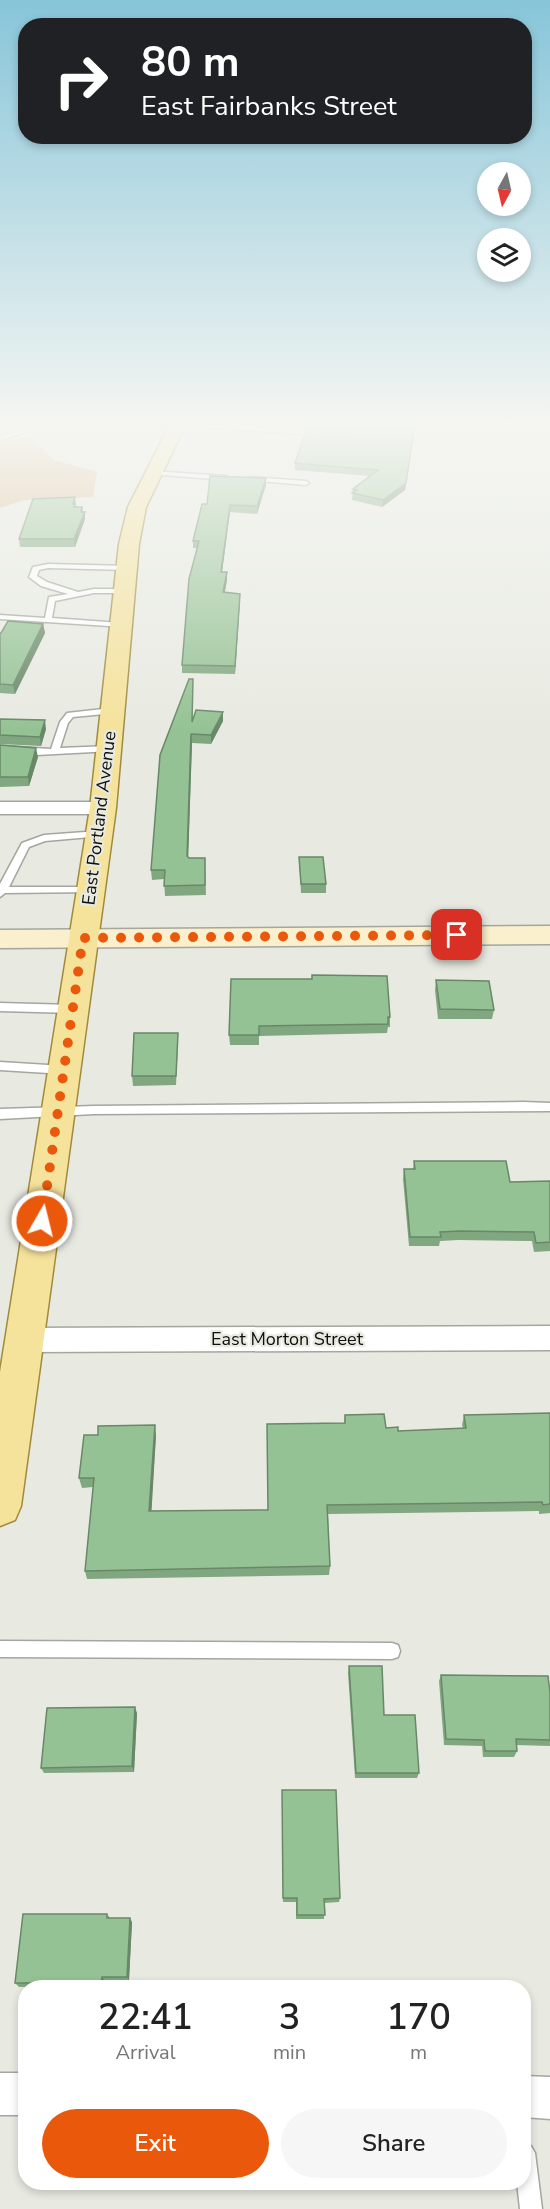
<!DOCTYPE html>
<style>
:root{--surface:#fff;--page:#f6f6f6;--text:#222;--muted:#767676;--accent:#ea580c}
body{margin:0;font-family:"Nunito Sans",sans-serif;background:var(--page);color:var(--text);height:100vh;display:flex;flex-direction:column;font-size:22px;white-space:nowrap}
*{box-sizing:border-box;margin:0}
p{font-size:20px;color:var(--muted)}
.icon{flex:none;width:33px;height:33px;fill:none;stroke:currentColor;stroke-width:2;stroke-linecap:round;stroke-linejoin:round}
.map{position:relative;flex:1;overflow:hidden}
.side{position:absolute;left:18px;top:1980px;width:513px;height:210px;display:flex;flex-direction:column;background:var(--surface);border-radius:24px;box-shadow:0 3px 9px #0003}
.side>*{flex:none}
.guide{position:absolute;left:18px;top:18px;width:514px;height:126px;border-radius:24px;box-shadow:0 3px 9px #0003;background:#202124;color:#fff;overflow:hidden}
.needle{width:39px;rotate:188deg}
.buttons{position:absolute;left:477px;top:162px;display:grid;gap:12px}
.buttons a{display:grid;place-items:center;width:54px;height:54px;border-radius:50%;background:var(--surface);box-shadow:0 3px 9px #0003;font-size:30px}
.pin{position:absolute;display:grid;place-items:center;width:51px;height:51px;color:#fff;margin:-26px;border-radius:12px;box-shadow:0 3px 9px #0006}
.me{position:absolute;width:66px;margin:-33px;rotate:8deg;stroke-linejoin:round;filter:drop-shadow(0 0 4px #0008)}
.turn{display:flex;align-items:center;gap:21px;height:126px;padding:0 24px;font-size:27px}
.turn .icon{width:78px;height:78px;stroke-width:2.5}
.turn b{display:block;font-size:42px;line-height:51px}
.eta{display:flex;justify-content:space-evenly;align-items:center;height:102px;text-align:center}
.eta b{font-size:36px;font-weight:600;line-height:42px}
.cta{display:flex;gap:12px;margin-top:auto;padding:12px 24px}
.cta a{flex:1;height:69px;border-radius:36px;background:var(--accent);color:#fff;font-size:24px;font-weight:600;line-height:69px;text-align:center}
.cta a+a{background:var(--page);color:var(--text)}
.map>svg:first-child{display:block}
</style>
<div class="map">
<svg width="550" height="2209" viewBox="0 0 550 2209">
<rect width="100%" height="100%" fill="#e8eae2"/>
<polygon fill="#dfba90" points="31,437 54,460 97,472 93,497 24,500 0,508 0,442"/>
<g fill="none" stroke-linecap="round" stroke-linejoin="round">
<g stroke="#a4a69f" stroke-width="3">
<g id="lane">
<polygon points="35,422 42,422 21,434 0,440 0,436 17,432"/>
<polygon points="146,422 180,422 312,429 325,433 322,435 149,424"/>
<polygon points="152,471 226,476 229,478 226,480 150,474 149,473"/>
<polygon points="249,477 306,481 309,483 306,485 247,480 247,478"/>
<polygon points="48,564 130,566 130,570 127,570 48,568 39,570 37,576 47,582 78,592 94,589 127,589 128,591 124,593 94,593 55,601 52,618 121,623 124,623 124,627 0,619 0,615 45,618 49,597 68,594 41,586 29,577 33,567"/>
<polygon points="112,708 116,711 115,713 73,717 68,723 60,748 109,746 113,749 112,751 37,755 0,752 0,746 51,749 60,722 67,713"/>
<polygon points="99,831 102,832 102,836 45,841 29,847 9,887 90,887 94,888 94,892 5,893 0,897 0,884 22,843 44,835"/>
<polygon points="0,1003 73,1005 79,1009 73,1013 0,1011"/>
<polygon points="0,1062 64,1066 70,1070 64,1074 0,1070"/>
<polygon points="524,1102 550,1103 550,1111 94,1114 0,1119 0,1109 94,1106"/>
<polygon points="0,1641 392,1643 398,1645 400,1651 398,1657 392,1659 0,1657"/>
<polygon points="524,2142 531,2146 535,2153 542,2209 520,2209 517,2182 524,2182"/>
</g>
</g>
<g stroke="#a4a69f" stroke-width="3">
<g id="street">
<polygon points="0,802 103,802 110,804 112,808 110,812 103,814 0,814"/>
<polygon points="550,1326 550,1350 25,1352 15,1349 11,1340 15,1331 25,1328"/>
<rect x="0" y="2073" width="26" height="42"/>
<polygon points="524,2076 550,2077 550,2119 524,2117"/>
</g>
</g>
<g stroke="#a4a69f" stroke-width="3">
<polygon id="secondary" points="550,926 550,944 0,948 0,930"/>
</g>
<g stroke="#a08b3d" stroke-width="3">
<polygon id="primary" points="171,422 187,422 146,507 139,544 116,808 21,1506 15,1520 0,1526 0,1372 90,808 119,544 128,507"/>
</g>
<use href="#lane" fill="#fff" fill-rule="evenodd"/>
<use href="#street" fill="#fff" fill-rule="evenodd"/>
<use href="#secondary" fill="#faf0cd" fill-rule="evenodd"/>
<use href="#primary" fill="#f5e29b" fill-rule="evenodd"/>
</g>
<g fill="#80a77f">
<polygon points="310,422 416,422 405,490 382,507 352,500 353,489 370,476 295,470 295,463 347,437 310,427"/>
<polygon points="266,478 266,485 257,514 230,512 222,572 227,572 227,580 225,592 240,594 235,674 182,673 182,665 197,548 193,548 193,541 207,504"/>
<polygon points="75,497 76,507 82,507 83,512 85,512 85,519 75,547 20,547 19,539"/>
<polygon points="43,624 45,633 15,694 0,693 0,633"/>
<polygon points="193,679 192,719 223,721 211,744 192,743 188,857 189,858 205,858 206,895 165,896 164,879 152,880 151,870"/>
<polygon points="0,719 46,729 41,746 0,744"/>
<polygon points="0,745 38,757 29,786 0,787"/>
<polygon points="299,857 326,884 326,893 301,893"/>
<polygon points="312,975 390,1017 390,1027 388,1027 387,1033 259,1036 259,1045 230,1045 229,1035 312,979"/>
<polygon points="436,980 494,1010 492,1019 438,1019 435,990"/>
<polygon points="178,1033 178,1042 176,1085 133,1086 132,1076"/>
<polygon points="414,1161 510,1182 550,1181 550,1251 534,1252 532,1241 458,1240 440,1241 439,1246 409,1246 403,1179 404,1169 413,1169"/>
<polygon points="550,1413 550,1513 539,1514 539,1511 328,1514 330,1566 329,1575 87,1579 85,1571 93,1487 82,1488 79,1478 156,1435 151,1511 268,1510 344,1423 345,1415 398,1431 463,1428 462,1425 464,1415"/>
<polygon points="349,1666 384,1715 419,1773 417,1778 355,1778 348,1673"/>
<polygon points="441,1675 550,1692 550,1746 516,1745 517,1751 514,1757 483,1757 482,1746 444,1745 439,1681"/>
<polygon points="137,1713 134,1772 44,1773 41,1768"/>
<polygon points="282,1790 340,1898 339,1902 324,1903 324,1919 296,1919 296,1902 283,1902"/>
<polygon points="107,1914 110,1918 132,1922 129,1980 104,1980 103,1986 19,1987 15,1983"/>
</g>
<g fill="#688868">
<polygon points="415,422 405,490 382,507 383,500"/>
<polygon points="266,478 266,485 257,514 257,506"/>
<polygon points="230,505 230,512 221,579 221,572"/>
<polygon points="82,507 83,514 85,512 85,519 75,547 74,539"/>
<polygon points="227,572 227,580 223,600 223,592"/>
<polygon points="240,594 240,602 235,674 235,666"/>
<polygon points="43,624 45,633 15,694 13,685"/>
<polygon points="223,712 223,721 211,744 211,735"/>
<polygon points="45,720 46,729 41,746 40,737"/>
<polygon points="191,734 192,743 188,865 187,856"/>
<polygon points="36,748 38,757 29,786 28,777"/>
<polygon points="155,1425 156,1435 151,1520 149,1511"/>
<polygon points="135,1707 137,1713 134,1772 132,1766"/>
<polygon points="130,1918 132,1922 129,1980 127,1977"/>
<polygon points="102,1977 104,1980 103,1986 101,1983"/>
</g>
<g fill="#95c294" stroke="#688868" stroke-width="1.5">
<polygon points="317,422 415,422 406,483 383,500 352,493 357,490 353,489 378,470 295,463 307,428 346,438 351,434 350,431"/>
<polygon points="210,476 266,478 257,506 230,505 221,572 227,572 223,592 240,594 235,666 182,665 189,579 199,541 193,541 202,504 207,504"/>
<polygon points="75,497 73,504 75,504 74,507 82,507 81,512 85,512 74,539 19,539 33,499"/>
<polygon points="8,621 43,624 13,685 0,684 0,633 1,633"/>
<polygon points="189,679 193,679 192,722 196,710 223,712 211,735 191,734 187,856 189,858 205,858 205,885 164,886 165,870 151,870 160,755"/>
<polygon points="0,719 45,720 40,737 0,735"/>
<polygon points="0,745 36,748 28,777 0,777"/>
<polygon points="299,857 323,857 326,884 301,884"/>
<polygon points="312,975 387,976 390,1017 388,1017 388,1024 259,1026 259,1035 229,1035 231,979 312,979"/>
<polygon points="436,980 489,981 494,1010 440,1009"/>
<polygon points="134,1033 178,1033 176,1076 132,1076"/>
<polygon points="414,1161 506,1161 510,1182 550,1181 550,1242 536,1243 534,1232 460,1231 440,1232 441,1237 410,1237 404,1169 415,1169"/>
<polygon points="550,1413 550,1504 543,1505 542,1502 327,1505 330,1566 85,1571 94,1478 79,1478 84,1435 98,1435 98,1426 155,1425 149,1511 268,1510 267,1424 345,1423 345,1415 384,1414 386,1428 398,1427 398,1431 466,1428 464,1415"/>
<polygon points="349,1666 382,1666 384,1715 415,1715 419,1773 356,1773"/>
<polygon points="441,1675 548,1676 550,1692 550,1740 516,1739 517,1751 485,1751 484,1740 446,1739"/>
<polygon points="135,1707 132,1766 41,1768 47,1708"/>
<polygon points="282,1790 336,1790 340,1898 324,1899 325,1915 297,1915 297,1898 283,1898"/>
<polygon points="23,1914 107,1914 107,1918 130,1918 127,1977 102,1977 101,1983 15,1983"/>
</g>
<linearGradient id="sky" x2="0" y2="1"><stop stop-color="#87c5d9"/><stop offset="0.58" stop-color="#f5f6f2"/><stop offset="1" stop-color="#f5f6f2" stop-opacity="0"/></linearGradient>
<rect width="550" height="731" fill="url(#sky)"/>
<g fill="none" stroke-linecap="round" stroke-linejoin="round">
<polyline stroke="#ea580c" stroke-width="10" stroke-dasharray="0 18" points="42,1221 83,938 457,935"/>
</g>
<g text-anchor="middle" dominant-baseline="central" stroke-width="4.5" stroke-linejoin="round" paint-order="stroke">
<g font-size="18" fill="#0e0f0c" stroke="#e8eae2">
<text transform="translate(99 818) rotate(-83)">East Portland Avenue</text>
<text x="287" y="1339">East Morton Street</text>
</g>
</g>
</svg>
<div class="buttons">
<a><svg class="needle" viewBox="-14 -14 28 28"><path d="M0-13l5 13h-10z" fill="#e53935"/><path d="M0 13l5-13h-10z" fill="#767676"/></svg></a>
<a><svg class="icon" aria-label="layers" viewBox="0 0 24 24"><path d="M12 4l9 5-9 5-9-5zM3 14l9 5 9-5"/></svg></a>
</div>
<div class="pin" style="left:457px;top:935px;background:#d93025"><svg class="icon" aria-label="arrive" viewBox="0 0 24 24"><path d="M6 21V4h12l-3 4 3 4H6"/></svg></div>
<svg class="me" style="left:42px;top:1221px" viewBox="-20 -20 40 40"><circle r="17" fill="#ea580c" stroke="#fff" stroke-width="3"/><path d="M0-11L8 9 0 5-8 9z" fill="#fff"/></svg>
<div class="guide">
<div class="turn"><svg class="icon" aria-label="right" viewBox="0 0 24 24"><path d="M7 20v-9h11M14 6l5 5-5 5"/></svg><div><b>80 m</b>East Fairbanks Street</div></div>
</div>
<section class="side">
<div class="eta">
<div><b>22:41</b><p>Arrival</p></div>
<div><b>3</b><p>min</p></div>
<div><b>170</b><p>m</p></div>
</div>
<div class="cta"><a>Exit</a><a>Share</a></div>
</section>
</div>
